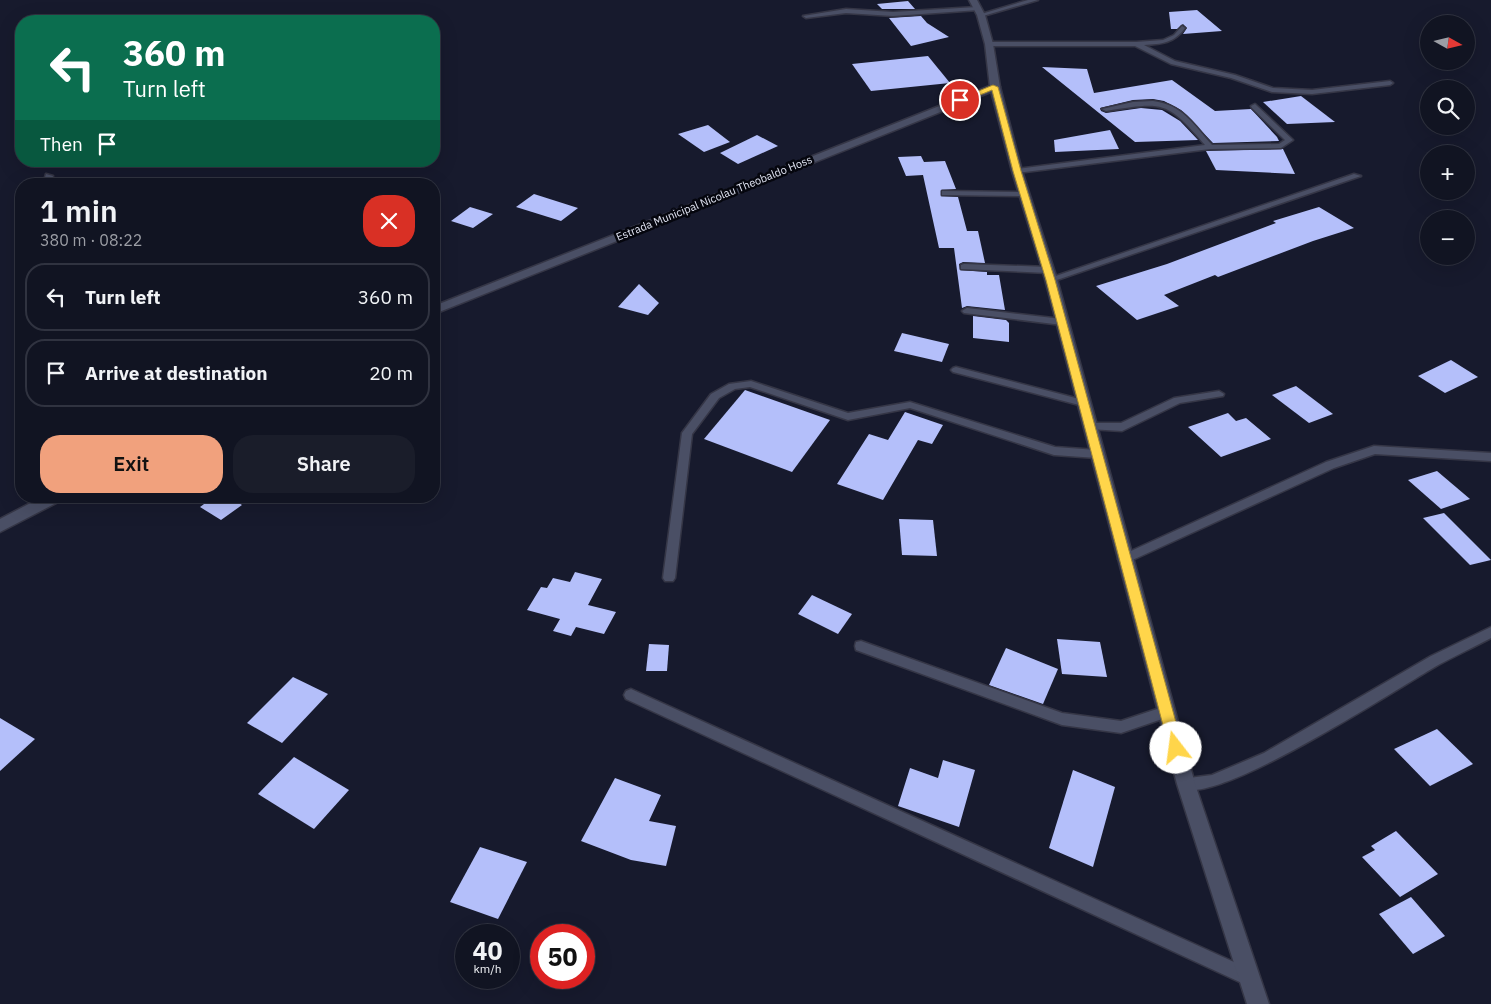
<!DOCTYPE html>
<meta charset="utf-8">
<style>
:root{--surface:#111422;--page:#1a1d2a;--text:#f1f3f6;--muted:#9c9ea5;--line:#303340;--accent:#f1a17d}
body{margin:0;font-family:"IBM Plex Sans",sans-serif;background:var(--page);color:var(--text);height:100vh;display:flex;flex-direction:column;font-size:19px;white-space:nowrap}
*{box-sizing:border-box;margin:0}
p{font-size:16px;color:var(--muted)}
.icon{flex:none;width:28px;height:28px;fill:none;stroke:currentColor;stroke-width:2;stroke-linecap:round;stroke-linejoin:round}
.map{position:relative;flex:1;overflow:hidden}
.side{position:absolute;left:15px;top:178px;width:425px;height:325px;display:flex;flex-direction:column;background:var(--surface);border-radius:20px;box-shadow:0 5px 20px #0002,0 0 0 1px var(--line)}
.side>*{flex:none}
.hud{position:absolute;left:15px;top:15px;width:425px;height:152px;border-radius:20px;box-shadow:0 5px 20px #0002,0 0 0 1px var(--line);background:#0b6e4f;color:#fff;overflow:hidden}
.needle{width:32px;rotate:98deg}
.tools{position:absolute;left:1420px;top:15px;display:grid;gap:10px}
.tools a{display:grid;place-items:center;width:55px;height:55px;border-radius:50%;background:var(--surface);box-shadow:0 5px 20px #0002,0 0 0 1px var(--line);font-size:25px}
.speed{position:absolute;left:455px;top:924px;display:flex;gap:10px;font-size:25px;font-weight:700;text-align:center}
.speed>*{display:grid;place-content:center;width:65px;height:65px;border-radius:50%;background:var(--surface);box-shadow:0 5px 20px #0002,0 0 0 1px var(--line);line-height:1}
.speed small{font-size:12px;font-weight:400}
.speed .limit{border:8px solid #d22;background:#fff;color:#111}
.pin{position:absolute;display:grid;place-items:center;width:42px;height:42px;color:#fff;margin:-21px;border:2px solid #fff;border-radius:50%;box-shadow:0 1px 5px #0007}
.me{position:absolute;width:55px;margin:-28px;rotate:345deg;stroke-linejoin:round;filter:drop-shadow(0 0 4px #0008)}
.turn{display:flex;align-items:center;gap:18px;height:105px;padding:0 25px;font-size:22px}
.turn .icon{width:65px;height:65px;stroke-width:2.5}
.turn b{display:block;font-size:35px;line-height:42px}
.then{display:flex;align-items:center;height:48px;padding:0 25px;background:#0003;gap:10px;font-size:19px}
.round{display:grid;place-items:center;flex:none;width:52px;height:52px;border-radius:20px;background:var(--page)}
.summary{display:flex;align-items:center;justify-content:space-between;height:85px;padding:0 25px}
h1{font-size:30px;font-weight:600;line-height:38px}
.cta{display:flex;gap:10px;margin-top:auto;padding:10px 25px}
.cta a{flex:1;height:58px;border-radius:20px;background:var(--accent);color:#111;font-size:20px;font-weight:600;line-height:58px;text-align:center}
.cta a+a{background:var(--page);color:var(--text)}
ul{padding:0;list-style:none}
li{display:flex;align-items:center;gap:15px;height:68px;margin:0 10px 8px;padding:0 15px;border:2px solid var(--line);border-radius:20px}
li div{flex:1}
li b{display:block;font-size:19px}
li em{font-style:normal}
.map>svg:first-child{display:block}
</style>
<div class="map">
<svg width="1491" height="1004" viewBox="0 0 1491 1004">
<rect width="100%" height="100%" fill="#171a2d"/>
<g fill="#b4bffa">
<polygon points="908,1 915,9 882,9 877,4"/>
<polygon points="1197,10 1222,31 1183,34 1187,28 1183,24 1177,29 1171,29 1169,12"/>
<polygon points="921,16 927,23 949,37 911,46 889,18"/>
<polygon points="928,56 950,83 871,91 852,64"/>
<polygon points="1042,67 1087,69 1094,93 1172,80 1215,111 1251,109 1277,137 1279,141 1213,143 1181,110 1164,101 1153,99 1133,100 1100,108 1101,111 1106,113 1141,108 1162,110 1180,121 1198,140 1135,142"/>
<polygon points="1301,96 1335,122 1287,124 1263,102"/>
<polygon points="708,125 730,142 704,152 678,134"/>
<polygon points="1110,130 1119,149 1055,152 1054,140"/>
<polygon points="757,135 778,146 738,164 720,153"/>
<polygon points="1283,149 1295,174 1216,170 1206,151"/>
<polygon points="921,156 924,162 945,161 956,189 941,190 941,196 958,197 967,231 978,231 985,263 963,262 959,264 960,270 987,272 987,275 999,275 1005,310 967,306 962,308 954,248 939,248 923,175 906,176 898,157"/>
<polygon points="534,194 578,208 561,221 516,207"/>
<polygon points="470,207 493,214 473,228 451,221"/>
<polygon points="1319,207 1354,228 1313,241 1218,277 1215,275 1164,295 1179,306 1137,320 1096,286 1167,264 1276,223 1273,221"/>
<polygon points="639,284 659,303 648,315 618,307"/>
<polygon points="973,316 1006,320 1009,323 1009,342 973,338"/>
<polygon points="902,333 949,344 942,362 894,351"/>
<polygon points="1451,360 1478,377 1445,393 1418,376"/>
<polygon points="1296,386 1333,414 1309,423 1272,395"/>
<polygon points="745,390 830,420 792,472 704,439"/>
<polygon points="905,412 943,425 932,444 918,440 883,500 837,484 869,434 888,440"/>
<polygon points="1228,413 1236,421 1246,418 1271,439 1221,457 1188,427"/>
<polygon points="1437,471 1470,499 1441,509 1408,480"/>
<polygon points="215,496 228,496 242,505 221,520 200,507"/>
<polygon points="1444,513 1491,560 1470,565 1423,518"/>
<polygon points="899,519 933,520 937,556 902,555"/>
<polygon points="575,572 602,579 588,605 616,612 604,634 576,627 571,636 553,631 560,619 527,610 541,587 547,588 553,578 570,582"/>
<polygon points="812,595 852,614 838,634 798,614"/>
<polygon points="1057,639 1100,642 1107,677 1062,674"/>
<polygon points="649,644 669,645 667,671 646,671"/>
<polygon points="1006,648 1058,669 1043,704 989,685"/>
<polygon points="293,677 328,694 282,743 247,723"/>
<polygon points="0,718 35,739 0,771"/>
<polygon points="1437,729 1473,764 1430,786 1394,749"/>
<polygon points="294,757 349,790 314,829 258,794"/>
<polygon points="943,760 975,770 959,827 898,806 910,768 938,778"/>
<polygon points="1073,770 1115,787 1093,867 1049,848"/>
<polygon points="615,778 661,795 649,821 676,826 666,866 631,860 581,841"/>
<polygon points="1396,831 1438,874 1400,897 1362,857 1375,850 1371,846"/>
<polygon points="480,847 527,862 498,919 450,902"/>
<polygon points="1411,897 1445,936 1413,954 1379,914"/>
</g>
<g fill="none" stroke-linecap="round" stroke-linejoin="round">
<g stroke="#353646" stroke-width="3">
<g id="lane">
<polygon points="1028,0 1038,0 983,16 978,15"/>
<polygon points="977,7 980,9 979,10 893,16 846,13 806,18 803,16 846,9 893,12"/>
<path d="M1182 26 1185 28C1174 43 1162 44 1144 45L1175 61 1235 75 1273 88 1312 90 1390 81 1393 83 1390 85 1312 94 1272 92 1231 78 1171 64 1135 46H989L986 44 989 42H1136L1163 40 1174 35Z"/>
<path d="M1153 101C1183 105 1193 124 1212 145L1279 144 1285 140 1252 108 1251 106 1255 104 1293 140 1281 148 1210 149 1017 173 1013 171 1017 169 1205 145C1166 100 1164 102 1106 111L1102 109 1133 102Z"/>
<polygon points="46,174 53,176 51,184 43,184"/>
<polygon points="1354,174 1361,176 1054,281 1048,281 1047,279"/>
<polygon points="942,191 1024,192 1028,194 1024,196 945,195 942,195"/>
<polygon points="964,264 1048,267 1052,270 1048,273 961,269 961,265"/>
<polygon points="967,308 1062,319 1067,322 1062,325 964,313 962,311"/>
<polygon points="956,367 1087,401 1088,403 1083,406 953,372 951,370 953,368"/>
<polygon points="751,381 848,413 910,402 1055,447 1097,450 1102,454 1097,458 1054,455 910,408 848,420 750,387 735,389 719,398 692,434 675,578 673,581 665,581 663,578 682,433 711,394 729,384"/>
<polygon points="1219,391 1224,394 1223,396 1180,403 1122,431 1089,429 1084,426 1089,423 1121,423 1174,398"/>
<polygon points="1374,446 1491,453 1491,461 1375,454 1334,468 1128,562 1120,562 1118,559 1120,556 1326,462"/>
<path d="M1491 627V638C1474 647 1457 655 1440 664 1396 689 1222 804 1181 789L1179 784 1181 779 1212 775 1264 753 1431 656Z"/>
<polygon points="861,641 1062,713 1121,721 1166,706 1171,708 1173,712 1171,716 1121,733 1062,725 856,650 855,646 856,642"/>
<polygon points="631,689 1256,972 1258,978 1256,984 1250,986 1244,984 626,699 624,695 626,691"/>
</g>
</g>
<g stroke="#353646" stroke-width="3">
<g id="street">
<polygon points="995,84 1000,87 998,89 434,314 434,306"/>
<polygon points="44,496 64,496 62,500 0,532 0,519"/>
</g>
</g>
<g stroke="#353646" stroke-width="3">
<polygon id="secondary" points="969,0 977,0 985,15 993,44 1000,87 1022,171 1057,279 1195,784 1269,1004 1247,1004 1177,784 1045,279 1012,171 990,87 985,44 977,15"/>
</g>
<use href="#lane" fill="#4a4f65" fill-rule="evenodd"/>
<use href="#street" fill="#4a4f65" fill-rule="evenodd"/>
<use href="#secondary" fill="#4a4f65" fill-rule="evenodd"/>
</g>
<polygon fill="#ffd54a" stroke="#a68a30" points="993,85 998,87 1021,171 1055,280 1183,748 1181,752 1176,754 1171,752 1169,748 1046,280 1013,171 992,90 963,102 957,100"/>
<g text-anchor="middle" dominant-baseline="central" stroke-width="5" stroke-linejoin="round" paint-order="stroke">
<g font-size="11" fill="#e2e5f3" stroke="#05060e">
<text transform="translate(714 198) rotate(-22)">Estrada Municipal Nicolau Theobaldo Hoss</text>
</g>
</g>
</svg>
<div class="tools">
<a><svg class="needle" viewBox="-14 -14 28 28"><path d="M0-13l5 13h-10z" fill="#e53935"/><path d="M0 13l5-13h-10z" fill="#9c9ea5"/></svg></a>
<a><svg class="icon" aria-label="search" viewBox="0 0 24 24"><circle cx="10" cy="10" r="6"/><path d="M15 15l6 6"/></svg></a>
<a>+</a>
<a>−</a>
</div>
<div class="speed"><div>40<small>km/h</small></div><div class="limit">50</div></div>
<div class="pin" style="left:960px;top:100px;background:#d93025"><svg class="icon" aria-label="arrive" viewBox="0 0 24 24"><path d="M6 21V4h12l-3 4 3 4H6"/></svg></div>
<svg class="me" style="left:1176px;top:748px" viewBox="-20 -20 40 40"><circle r="19" fill="#fff"/><path d="M0-13L10 11 0 6-10 11z" fill="#ffd54a"/></svg>
<div class="hud">
<div class="turn"><svg class="icon" aria-label="left" viewBox="0 0 24 24"><path d="M17 20v-9H6M10 6l-5 5 5 5"/></svg><div><b>360 m</b>Turn left</div></div>
<div class="then">Then<svg class="icon" aria-label="arrive" viewBox="0 0 24 24"><path d="M6 21V4h12l-3 4 3 4H6"/></svg></div>
</div>
<section class="side">
<div class="summary"><div><h1>1 min</h1><p>380 m · 08:22</p></div><a class="round" style="background:#d93025;color:#fff"><svg class="icon" aria-label="close" viewBox="0 0 24 24"><path d="M6 6l12 12M18 6L6 18"/></svg></a></div>
<ul>
<li><svg class="icon" aria-label="left" viewBox="0 0 24 24"><path d="M17 20v-9H6M10 6l-5 5 5 5"/></svg><div><b>Turn left</b></div><em>360 m</em></li>
<li><svg class="icon" aria-label="arrive" viewBox="0 0 24 24"><path d="M6 21V4h12l-3 4 3 4H6"/></svg><div><b>Arrive at destination</b></div><em>20 m</em></li>
</ul>
<div class="cta"><a>Exit</a><a>Share</a></div>
</section>
</div>
